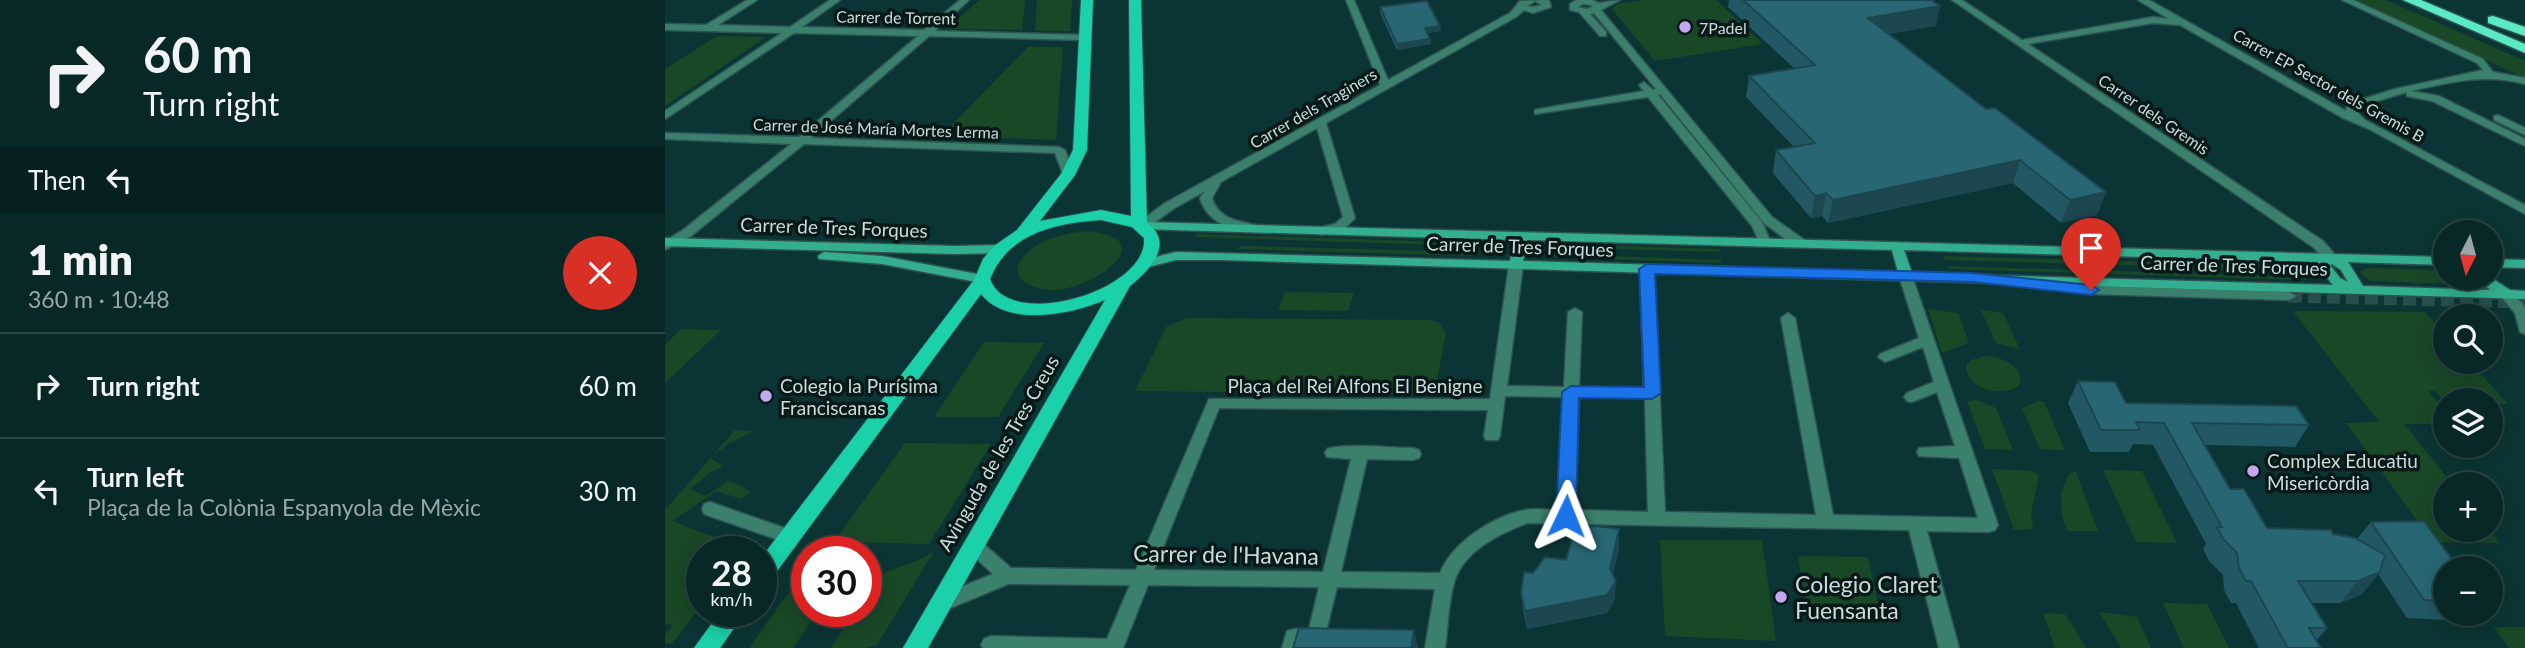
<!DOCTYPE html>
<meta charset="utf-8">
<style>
:root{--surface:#082827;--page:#163433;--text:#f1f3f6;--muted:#98a6a7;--line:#294444}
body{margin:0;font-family:Lato,sans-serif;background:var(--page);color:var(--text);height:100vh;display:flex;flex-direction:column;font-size:26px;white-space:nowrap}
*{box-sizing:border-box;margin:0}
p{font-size:23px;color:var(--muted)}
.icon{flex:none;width:38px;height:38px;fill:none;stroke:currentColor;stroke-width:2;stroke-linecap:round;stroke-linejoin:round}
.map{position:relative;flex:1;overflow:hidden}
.details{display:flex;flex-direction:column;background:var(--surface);width:665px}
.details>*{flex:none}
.top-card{background:#082827;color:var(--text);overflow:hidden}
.needle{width:46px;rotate:186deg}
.controls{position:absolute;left:1768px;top:220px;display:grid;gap:14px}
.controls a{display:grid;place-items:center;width:70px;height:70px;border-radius:50%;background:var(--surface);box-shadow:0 4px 18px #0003,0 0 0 2px var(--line);font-size:35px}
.speed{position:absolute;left:21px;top:536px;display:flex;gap:14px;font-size:35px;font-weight:700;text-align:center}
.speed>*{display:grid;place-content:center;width:91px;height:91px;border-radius:50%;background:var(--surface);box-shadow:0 4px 18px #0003,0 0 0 2px var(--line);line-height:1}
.speed small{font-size:18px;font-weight:400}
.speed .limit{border:10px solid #d22;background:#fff;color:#111}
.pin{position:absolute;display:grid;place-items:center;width:60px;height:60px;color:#fff;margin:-72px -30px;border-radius:50% 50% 50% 0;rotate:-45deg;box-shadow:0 0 7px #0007}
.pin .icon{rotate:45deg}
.me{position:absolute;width:77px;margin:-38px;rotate:2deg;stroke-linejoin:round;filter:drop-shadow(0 0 5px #0008)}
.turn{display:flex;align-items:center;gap:24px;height:147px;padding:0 28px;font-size:32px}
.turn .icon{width:91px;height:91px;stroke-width:2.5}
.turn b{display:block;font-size:49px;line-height:60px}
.then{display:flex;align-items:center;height:66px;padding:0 28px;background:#0003;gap:14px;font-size:26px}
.round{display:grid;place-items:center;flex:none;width:74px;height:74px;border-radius:37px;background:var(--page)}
.head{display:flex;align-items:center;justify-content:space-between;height:119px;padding:0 28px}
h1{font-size:42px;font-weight:800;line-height:52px}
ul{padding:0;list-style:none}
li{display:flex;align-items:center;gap:21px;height:105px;padding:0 28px;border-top:2px solid var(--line)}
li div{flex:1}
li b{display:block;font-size:26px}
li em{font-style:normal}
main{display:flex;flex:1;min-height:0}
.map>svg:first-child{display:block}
</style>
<main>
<section class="details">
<div class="top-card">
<div class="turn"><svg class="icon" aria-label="right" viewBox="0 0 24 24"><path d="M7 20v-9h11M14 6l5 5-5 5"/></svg><div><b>60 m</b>Turn right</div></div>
<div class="then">Then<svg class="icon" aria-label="left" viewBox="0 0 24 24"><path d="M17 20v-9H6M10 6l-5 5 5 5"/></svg></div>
</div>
<div class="head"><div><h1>1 min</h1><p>360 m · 10:48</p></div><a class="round" style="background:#d93025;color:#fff"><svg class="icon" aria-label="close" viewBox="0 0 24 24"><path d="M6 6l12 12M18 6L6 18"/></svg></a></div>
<ul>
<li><svg class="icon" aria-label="right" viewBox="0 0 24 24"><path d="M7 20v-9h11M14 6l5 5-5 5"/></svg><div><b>Turn right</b></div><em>60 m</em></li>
<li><svg class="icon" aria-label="left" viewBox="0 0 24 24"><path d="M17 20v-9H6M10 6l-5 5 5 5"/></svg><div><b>Turn left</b><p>Plaça de la Colònia Espanyola de Mèxic</p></div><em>30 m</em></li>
</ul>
</section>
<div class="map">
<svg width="1860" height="648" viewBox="0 0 1860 648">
<rect width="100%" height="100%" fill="#0b3534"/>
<g fill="#194826">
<polygon points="315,0 360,0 357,30 281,29"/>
<polygon points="372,0 407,0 405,31 370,31"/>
<polygon points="979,0 1051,0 1098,44 990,61 947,9 952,4"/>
<polygon points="1689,0 1721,0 1860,61 1860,78"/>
<polygon points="52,36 101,37 0,106 0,69"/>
<polygon points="363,47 398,47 391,140 276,136"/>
<path d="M423 231C498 239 431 287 391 290 367 291 336 277 363 252 380 237 402 233 423 231Z"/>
<polygon points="532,234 811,243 810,246 530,237"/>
<polygon points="884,244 1055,249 1055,252 883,247"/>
<polygon points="575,246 809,252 809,256 573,249"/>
<polygon points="882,254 1056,260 1056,263 882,257"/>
<polygon points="1278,256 1632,266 1635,270 1280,260"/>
<polygon points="1282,266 1640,277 1643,280 1283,269"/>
<polygon points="1702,268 1776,270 1780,271 1780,278 1802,278 1811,285 1706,281 1694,272"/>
<polygon points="620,292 689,293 683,311 613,310"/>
<polygon points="1263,309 1293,313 1304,343 1277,353"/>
<polygon points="1316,310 1338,313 1355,349 1331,343"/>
<polygon points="1628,311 1760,312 1780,334 1780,362 1805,362 1843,404 1825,404 1825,401 1780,402 1770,391 1763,390 1780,411 1780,424 1739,424 1788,485 1780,485 1780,530 1824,530 1834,543 1768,542 1681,423 1714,422"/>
<polygon points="522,318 762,320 773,322 781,333 769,395 470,391 501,327"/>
<polygon points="16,329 56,330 0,383 0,345"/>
<polygon points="319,342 379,343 333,417 269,417"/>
<path d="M1320 356C1336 357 1352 363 1356 380L1354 385C1338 399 1298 389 1302 364L1306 360Z"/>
<polygon points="1312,400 1331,408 1348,450 1320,449 1302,401"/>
<polygon points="1375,401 1379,402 1400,450 1375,449 1357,408"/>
<polygon points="70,430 89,431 66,442 45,458 58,466 46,472 25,489 41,496 64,480 86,492 76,499 52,491 7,521 68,544 72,551 37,551 37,604 7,644 0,643 0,635 8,625 0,624 0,510"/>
<polygon points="240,443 326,444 264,544 169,542"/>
<polygon points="1327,469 1368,471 1374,475 1366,513 1368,529 1349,530"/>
<polygon points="1438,470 1477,471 1512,543 1471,542"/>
<path d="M1411 472 1433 531H1403C1393 513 1393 490 1405 473Z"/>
<polygon points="995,540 1097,540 1111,641 1000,636"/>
<path d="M269 551 212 645 201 648H166L190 611H201C201 563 237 574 269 551Z"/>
<polygon points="1133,556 1203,557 1217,622 1143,620"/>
<polygon points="142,567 142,611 153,611 128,648 84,648"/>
<polygon points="1498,603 1542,604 1564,648 1519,648"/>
<polygon points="1434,612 1472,617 1486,648 1456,648"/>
<polygon points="1378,613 1400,614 1421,648 1390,648"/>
<polygon points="1829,627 1860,627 1860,648 1844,648"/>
</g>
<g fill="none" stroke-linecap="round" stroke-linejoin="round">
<polyline stroke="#274e4d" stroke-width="13" stroke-dasharray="13 6" stroke-linecap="butt" points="1624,296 1860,302"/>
<g stroke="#2d5352" stroke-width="3">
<g id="street">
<polygon points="82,0 92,0 53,25 125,27 165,0 175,0 137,27 259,30 295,0 304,0 270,31 422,35 422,39 419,40 264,36 146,138 394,147 400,150 409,175 403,178 399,177 390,153 139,144 26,236 0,250 0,241 18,230 126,144 0,139 0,133 134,137 253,36 129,33 0,119 0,111 117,33 0,30 0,24 41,25"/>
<path d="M681 0H689L723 80 845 13 855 1 884 0 886 7 868 13 859 10 851 17 661 123 690 218 678 230 656 235 650 231 652 228 670 224 678 217 652 128 556 182 547 198C553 219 573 221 591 225L593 228 591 231C569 234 541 221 535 198L540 191 508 209 482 228H474L472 225 474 222 500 203 715 85ZM870 1 877 5 868 7 862 6Z"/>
<path d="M911 0H927L934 3 955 0 936 10 1107 217 1141 241 1142 244 1141 247H1131L1099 223 995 94 993 95 1097 222 1106 243 1104 246H1096L1087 226 983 97 870 114V110L874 109 979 91 974 85 979 82 988 90 991 89 929 13 925 14 941 32V36H935L914 12 905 10V4ZM918 4 926 5 927 7 922 9 913 7Z"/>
<path d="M1287 0H1297L1357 40 1488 17 1504 19 1473 0H1484L1681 111 1682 104 1730 89 1818 70 1812 63 1677 0H1688L1818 59 1828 72 1860 78V84C1821 73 1785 82 1746 91L1774 96 1860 139V146L1767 101 1742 96V92L1692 107V112L1700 120 1860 205V214L1704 129 1678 118 1515 25 1488 23 1363 44 1658 241 1673 258 1667 262 1662 261 1648 247Z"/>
<polygon points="1833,115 1860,128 1860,135 1829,120 1829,116"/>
<path d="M851 261 858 265 842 386 899 387 903 312 910 308 917 312 914 387 979 388 975 269 982 265 989 269 1000 512 1151 515 1116 318 1123 313 1130 318 1168 515 1313 518 1294 458 1254 456 1252 452 1254 448 1290 446 1272 392 1247 402 1242 401 1239 397 1242 393 1269 382 1258 347 1220 362 1213 357 1215 354 1254 338 1234 276 1236 273H1246L1333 525 1330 530 1324 532 1262 531 1294 648H1274L1244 530 862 523C834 534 798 551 789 583 783 604 783 627 780 648H760L770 589 672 587 658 644 651 646H637V648H617L622 631 629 629H644L654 587 483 585 458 648H318L316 645 319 639 326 636 442 639 465 585 343 584 276 612 269 610 267 604 269 598 328 574 302 550 299 545 302 540 308 538 314 540 346 568 471 570 544 399H825L844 265ZM840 396 899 397 893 510C882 510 870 508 860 510 828 516 787 543 775 573L676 572 702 459 748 460 754 458 756 454 754 450 748 448C725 448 682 443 662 449L660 453 662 457 686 459 658 572 489 570 554 408 823 410 819 436 821 440H833L835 436ZM914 397 980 398 983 512 910 510Z"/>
<polygon points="1355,278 1426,286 1624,292 1631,296 1624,300 1426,294 1350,285 1348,282 1350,279"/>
<polygon points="1841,290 1846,291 1860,307 1860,334 1855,332 1850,313 1834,294"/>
<polygon points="45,502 131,532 134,537 131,542 125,544 39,514 37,509 39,504"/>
</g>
</g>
<g stroke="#2d5352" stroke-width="3">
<g id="secondary">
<path d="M479 222 1780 257V265L1683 262 1698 286 1825 290 1811 278 1825 277 1845 290 1860 291V299L558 260H511L479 268 474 267 472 264 474 261 511 252 845 261 849 240 475 229 473 226 475 223ZM862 240 1227 250 1233 272 858 261ZM1239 250 1653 262 1651 264 1668 285 1247 273ZM1667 264 1676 270 1683 282 1675 278 1665 265Z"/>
<polygon points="0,238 290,246 336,245 342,249 336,253 290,254 0,246"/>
<polygon points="159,252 217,256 317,275 324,279 317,283 217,264 154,259 153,256"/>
<polygon points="1825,259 1860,260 1860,268 1825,267"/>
</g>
</g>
<g stroke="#2d5352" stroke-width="2">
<g id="primary">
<path d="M416 0H428L422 150 410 175 375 221 436 210 466 216 464 0H476L482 223C510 243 485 270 465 286L263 648H238L440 300C407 314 343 328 316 294L104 582 96 584V558L309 280 318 259 329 246 352 230 396 174 408 150ZM436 220 467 227 479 238C484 291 343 332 325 279 343 233 391 223 436 220Z"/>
<polygon points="56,611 81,611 55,648 29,648"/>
</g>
</g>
<g stroke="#2d5352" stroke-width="3">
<g id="highway">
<polygon points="1738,0 1756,0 1860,44 1860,53"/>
<polygon points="1828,16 1860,27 1860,36 1823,23 1823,17"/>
</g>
</g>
<use href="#street" fill="#3b806c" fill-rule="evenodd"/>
<use href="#secondary" fill="#33ae8e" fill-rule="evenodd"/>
<use href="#primary" fill="#1bd1a9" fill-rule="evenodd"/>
<use href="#highway" fill="#5aebc4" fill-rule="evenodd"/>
</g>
<g fill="#225864">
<polygon points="1064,0 1266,0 1271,26 1223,34 1321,109 1441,192 1432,215 1396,223 1348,183 1163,223 1157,216 1146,218 1108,173 1111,150 1129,147 1081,97 1084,76 1129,68 1063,7"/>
<polygon points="715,7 776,31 762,33 765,39 766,44 732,50 715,13"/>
<polygon points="1413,381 1461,403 1644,425 1630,447 1540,445 1565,489 1602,528 1668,534 1692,539 1706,522 1780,569 1780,614 1807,614 1800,621 1742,618 1713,574 1697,594 1675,603 1646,603 1662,628 1652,640 1656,648 1594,648 1571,603 1566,603 1559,590 1558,575 1544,561 1538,549 1541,544 1488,445 1468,444 1464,452 1425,452 1403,403"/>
<polygon points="954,548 948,574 950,599 942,613 862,629 858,610 856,592 901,560"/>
</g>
<g fill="#1c4751">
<polygon points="1275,6 1271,26 1199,38 1203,18"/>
<polygon points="775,26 776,31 760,34 760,28"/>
<polygon points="765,39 766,44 732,50 732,44"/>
<polygon points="1355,160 1348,183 1163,223 1168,200"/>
<polygon points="1441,192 1432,215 1396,223 1405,200"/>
<polygon points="1161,193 1157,216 1146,218 1150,196"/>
<polygon points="954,529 954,548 945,587 945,569"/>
<polygon points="1715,572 1697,594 1675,603 1693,581"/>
<polygon points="951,581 950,599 942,613 862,629 860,611"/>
<polygon points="749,630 753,648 746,648"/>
</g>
<g fill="#286674" stroke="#1c4751" stroke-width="2">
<polygon points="1078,0 1266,0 1275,6 1203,18 1321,109 1330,108 1441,192 1405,200 1355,160 1168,200 1161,193 1150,196 1111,150 1150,143 1084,76 1150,65"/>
<polygon points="762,1 775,26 760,28 765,39 732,44 715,7"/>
<polygon points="1413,381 1450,382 1461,403 1631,406 1644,425 1527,423 1565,489 1579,489 1602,528 1666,530 1668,534 1690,538 1720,555 1715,572 1693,581 1633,581 1662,628 1644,628 1656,648 1623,648 1586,581 1581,581 1574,568 1572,553 1558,539 1552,527 1557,527 1499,423 1471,422 1475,430 1436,430"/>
<polygon points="1759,521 1794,569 1780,569 1780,601 1759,600 1706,522"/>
<polygon points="931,526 954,529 945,569 951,581 942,595 860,611 856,592 859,572 868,573 880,557 901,560 910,529"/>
<polygon points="634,628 749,630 746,648 628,648"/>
</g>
<polygon fill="#1a73e8" stroke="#114b97" stroke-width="2" points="982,264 1308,273 1426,285 1434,290 1426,295 1308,282 990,274 996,393 987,399 914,398 911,516 908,521 901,524 894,521 891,516 897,392 906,386 979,387 974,269"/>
<g fill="#c4a7f1" stroke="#091919" stroke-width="2.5">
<circle cx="1020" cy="27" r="7"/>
<circle cx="101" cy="396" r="7"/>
<circle cx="1588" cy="471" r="7"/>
<circle cx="1116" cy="597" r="7"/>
</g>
<g text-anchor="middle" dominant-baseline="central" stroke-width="7" stroke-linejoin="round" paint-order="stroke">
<g font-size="16" fill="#c7dcdb" stroke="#091919">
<text transform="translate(231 17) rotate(1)">Carrer de Torrent</text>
<text transform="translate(1664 85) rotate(29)">Carrer EP Sector dels Gremis B</text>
<text transform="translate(648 108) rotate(-30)">Carrer dels Traginers</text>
<text transform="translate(1489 114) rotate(34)">Carrer dels Gremis</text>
<text transform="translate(211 128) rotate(2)">Carrer de José María Mortes Lerma</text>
</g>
<g font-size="16" fill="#c7dcdb" stroke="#091919" text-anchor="start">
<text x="1034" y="27">7Padel</text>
</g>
<g font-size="19" fill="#c7dcdb" stroke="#091919">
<text transform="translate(169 227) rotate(2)">Carrer de Tres Forques</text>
<text transform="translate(855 246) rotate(2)">Carrer de Tres Forques</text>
<text transform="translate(1569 265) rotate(2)">Carrer de Tres Forques</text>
<text x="690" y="385">Plaça del Rei Alfons El Benigne</text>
<text transform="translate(333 453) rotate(-60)">Avinguda de les Tres Creus</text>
</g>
<g font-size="19" fill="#c7dcdb" stroke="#091919" text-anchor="start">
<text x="115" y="385">Colegio la Purísima<tspan x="115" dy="22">Franciscanas</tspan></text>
<text x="1602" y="460">Complex Educatiu<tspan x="1602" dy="22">Misericòrdia</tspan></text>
</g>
<g font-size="23" fill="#c7dcdb" stroke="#091919">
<text transform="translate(561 554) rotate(1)">Carrer de l'Havana</text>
</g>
<g font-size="23" fill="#c7dcdb" stroke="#091919" text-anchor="start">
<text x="1130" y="584">Colegio Claret<tspan x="1130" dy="26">Fuensanta</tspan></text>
</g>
</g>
</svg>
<div class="controls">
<a><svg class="needle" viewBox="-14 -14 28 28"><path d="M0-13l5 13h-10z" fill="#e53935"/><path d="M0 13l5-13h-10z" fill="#98a6a7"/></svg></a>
<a><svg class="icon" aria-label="search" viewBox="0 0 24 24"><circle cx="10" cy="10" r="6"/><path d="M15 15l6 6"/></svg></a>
<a><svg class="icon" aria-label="layers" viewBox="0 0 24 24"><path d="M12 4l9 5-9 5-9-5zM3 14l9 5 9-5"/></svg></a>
<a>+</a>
<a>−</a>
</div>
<div class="speed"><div>28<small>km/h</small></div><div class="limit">30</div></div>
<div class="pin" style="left:1426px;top:290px;background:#d93025"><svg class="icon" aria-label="arrive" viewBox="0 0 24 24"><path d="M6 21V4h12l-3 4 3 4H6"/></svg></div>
<svg class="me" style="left:901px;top:516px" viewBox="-20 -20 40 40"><path d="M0-17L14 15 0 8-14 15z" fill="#1a73e8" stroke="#fff" stroke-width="4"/></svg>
</div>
</main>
